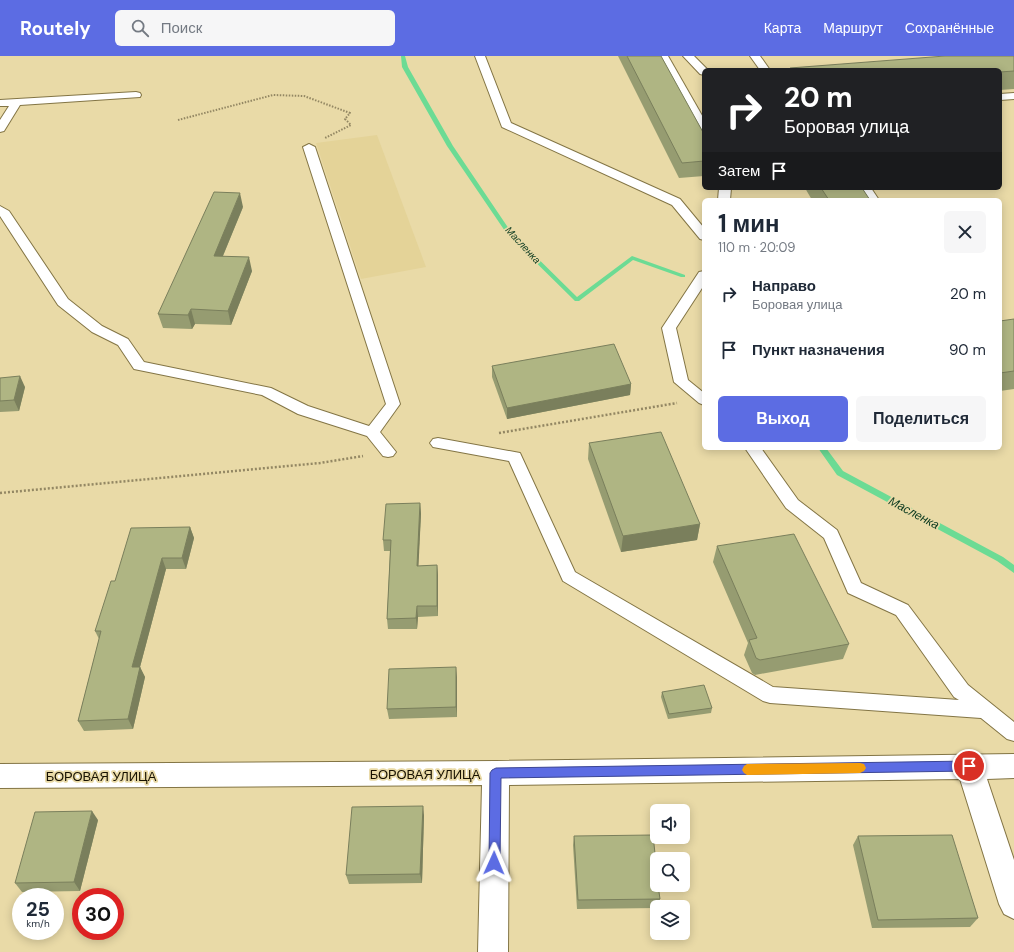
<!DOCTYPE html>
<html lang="ru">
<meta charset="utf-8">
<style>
:root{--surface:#fff;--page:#f6f6f7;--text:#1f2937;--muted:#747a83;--accent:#5c6ce3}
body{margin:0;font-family:"DM Sans",sans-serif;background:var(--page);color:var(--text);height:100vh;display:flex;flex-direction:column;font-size:15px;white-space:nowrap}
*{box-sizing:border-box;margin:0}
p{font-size:13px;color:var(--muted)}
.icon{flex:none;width:22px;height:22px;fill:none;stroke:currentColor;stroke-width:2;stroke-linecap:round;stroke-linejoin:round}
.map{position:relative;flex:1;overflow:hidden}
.details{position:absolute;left:702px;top:142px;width:300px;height:252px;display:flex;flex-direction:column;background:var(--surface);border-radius:6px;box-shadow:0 2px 10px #0003}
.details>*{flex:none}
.hud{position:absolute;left:702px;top:12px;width:300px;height:122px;border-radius:6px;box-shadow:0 2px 10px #0003;background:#202124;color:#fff;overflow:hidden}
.tools{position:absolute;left:650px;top:748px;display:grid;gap:8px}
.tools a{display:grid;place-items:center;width:40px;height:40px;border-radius:6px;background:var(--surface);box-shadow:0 2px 10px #0003;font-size:20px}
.speed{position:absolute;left:12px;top:832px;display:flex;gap:8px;font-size:20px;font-weight:700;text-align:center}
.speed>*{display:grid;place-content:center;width:52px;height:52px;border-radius:50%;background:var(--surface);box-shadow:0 2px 10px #0003;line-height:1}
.speed small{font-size:10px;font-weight:400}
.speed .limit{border:6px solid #d22;background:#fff;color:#111}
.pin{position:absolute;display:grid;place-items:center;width:34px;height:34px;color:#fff;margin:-17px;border:2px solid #fff;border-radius:50%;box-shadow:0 1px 4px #0007}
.me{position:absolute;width:44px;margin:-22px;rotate:1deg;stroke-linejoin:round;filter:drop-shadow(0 0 3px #0008)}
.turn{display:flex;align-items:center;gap:14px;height:84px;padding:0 16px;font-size:18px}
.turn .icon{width:52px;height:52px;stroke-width:2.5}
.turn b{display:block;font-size:28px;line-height:34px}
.then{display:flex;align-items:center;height:38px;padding:0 16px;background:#0003;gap:8px;font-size:15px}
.round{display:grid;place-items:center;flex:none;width:42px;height:42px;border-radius:6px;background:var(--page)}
.overview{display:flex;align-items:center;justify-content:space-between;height:68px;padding:0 16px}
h1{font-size:24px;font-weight:700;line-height:30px}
.button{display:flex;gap:8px;margin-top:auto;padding:8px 16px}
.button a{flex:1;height:46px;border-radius:6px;background:var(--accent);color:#fff;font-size:16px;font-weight:700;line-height:46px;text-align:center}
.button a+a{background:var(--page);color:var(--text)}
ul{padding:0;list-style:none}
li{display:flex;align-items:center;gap:12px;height:56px;padding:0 16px}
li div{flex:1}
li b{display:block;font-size:15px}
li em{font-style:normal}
header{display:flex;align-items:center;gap:24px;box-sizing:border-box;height:56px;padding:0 20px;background:var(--accent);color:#fff}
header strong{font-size:19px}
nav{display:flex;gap:22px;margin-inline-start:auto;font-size:14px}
.search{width:280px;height:36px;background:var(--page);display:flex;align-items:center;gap:10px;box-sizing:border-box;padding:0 14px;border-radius:6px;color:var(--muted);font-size:15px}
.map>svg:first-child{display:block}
</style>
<header>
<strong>Routely</strong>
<div class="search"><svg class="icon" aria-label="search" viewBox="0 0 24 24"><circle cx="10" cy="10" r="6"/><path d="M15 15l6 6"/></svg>Поиск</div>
<nav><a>Карта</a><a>Маршрут</a><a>Сохранённые</a></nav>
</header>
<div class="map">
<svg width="1014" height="896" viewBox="0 0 1014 896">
<rect width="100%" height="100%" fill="#e9daa7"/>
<polygon fill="#e4d398" points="377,79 426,211 361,223 316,87"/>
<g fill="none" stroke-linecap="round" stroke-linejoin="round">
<g fill="#6cdb94" fill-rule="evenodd">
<polygon points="401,0 405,0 408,11 453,90 511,176 577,241 632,200 685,219 685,221 681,221 633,204 579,245 575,245 507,178 447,90 402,11"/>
<polygon points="818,392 826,392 843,415 1003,501 1014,509 1014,517 997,505 837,419"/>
</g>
<g stroke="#837545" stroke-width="2">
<g id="service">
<polygon points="475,0 485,0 511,67 680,143 704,172 704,184 700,183 672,149 502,71"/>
<polygon points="658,0 668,0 704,63 704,75 699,72"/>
<polygon points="683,0 694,0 708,14 704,14 704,19 700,18"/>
<polygon points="750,0 760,0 770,14 760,14"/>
<polygon points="136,36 140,37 141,39 140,41 20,49 4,75 0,76 0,64 9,50 0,50 0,44"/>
<polygon points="1014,37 1014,43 1000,44 1000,38"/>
<polygon points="309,88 315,91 400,348 380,376 396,396 393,400 388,401 383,400 367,380 298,358 262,339 134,313 118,289 92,276 58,249 0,160 0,150 9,155 68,243 102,270 128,283 144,306 271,332 308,350 369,370 386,348 303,91"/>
<polygon points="719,132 731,132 730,144 718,144"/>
<polygon points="859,132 871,132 879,144 867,144"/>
<polygon points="704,215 704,229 676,272 688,324 704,337 704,349 699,347 674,326 662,272 699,216"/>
<polygon points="438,382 520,397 575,516 773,631 959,644 954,641 896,559 848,537 824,482 786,452 745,392 761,392 798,444 837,474 861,527 908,549 968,629 1014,666 1014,685 1007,683 981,662 770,647 763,645 563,525 509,405 433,391 430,387 433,383"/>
</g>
</g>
<g stroke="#837545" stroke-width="2">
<polygon id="minor" points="1014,698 1014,722 987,723 1014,804 1014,863 1004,858 999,848 960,723 509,729 508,896 478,896 482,729 0,732 0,708 496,705"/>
</g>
<polyline stroke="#938763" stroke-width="2" stroke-dasharray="1.5 1.5" stroke-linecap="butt" points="178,64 273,39 304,40 350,57 345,63 351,69 325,82"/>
<g stroke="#938763" stroke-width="2.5" stroke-dasharray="2 2" stroke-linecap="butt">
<polyline points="499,377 677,347"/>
<polyline points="0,437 320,407 363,400"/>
</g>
<use href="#service" fill="#fff" fill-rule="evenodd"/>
<use href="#minor" fill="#fff" fill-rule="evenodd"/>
</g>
<g fill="#969c71">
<polygon points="618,0 661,0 704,78 704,120 679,122"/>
<polygon points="1014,0 1014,33 1000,34 1000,14 789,14 790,12"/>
<polygon points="805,132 862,132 870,144 812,144"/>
<polygon points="243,151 223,200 252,215 231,269 195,268 192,273 163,272 158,258"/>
<polygon points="1014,264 1014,333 1000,335 1000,265"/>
<polygon points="492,310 631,328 630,339 507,363 492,321"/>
<polygon points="0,322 25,331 19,355 0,356"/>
<polygon points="589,387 700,468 697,484 621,496 588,403"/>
<polygon points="420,447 421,458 418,510 437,509 438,520 438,560 418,561 417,573 388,573 387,563 390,495 384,495 383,484"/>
<polygon points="190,471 194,482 186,513 166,513 140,611 145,621 133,673 84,675 78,665 99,583 95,575 115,525"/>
<polygon points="717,490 849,588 843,603 755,619 752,617 744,599 748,587 713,506"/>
<polygon points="457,621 457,661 389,663 387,653"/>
<polygon points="662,636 712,652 711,657 668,663 661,641"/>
<polygon points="424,759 422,827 349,828 346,819"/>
<polygon points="98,764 80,835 22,836 15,827"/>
<polygon points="574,780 660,843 658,851 657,851 657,852 577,853 573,789"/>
<polygon points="858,780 978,862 970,871 872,872 853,789"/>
</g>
<g fill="#7a7f5c">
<polygon points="240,137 243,151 217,214 214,200"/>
<polygon points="249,201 252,215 231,269 228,255"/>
<polygon points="191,253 195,268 192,273 188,259"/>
<polygon points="20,320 25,331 19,355 14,344"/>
<polygon points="631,328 630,339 507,363 507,352"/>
<polygon points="420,447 421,458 418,520 417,510"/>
<polygon points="700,468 697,484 621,496 623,480"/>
<polygon points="190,471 194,482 186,513 182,502"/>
<polygon points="162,502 166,513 140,611 145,621 133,673 128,663 132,611"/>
<polygon points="437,509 438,520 438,560 437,550"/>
<polygon points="417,550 418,561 417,573 416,562"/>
<polygon points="456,611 457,621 457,661 456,651"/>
<polygon points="423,750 424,759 422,827 420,818"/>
<polygon points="92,755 98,764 80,835 74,826"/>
</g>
<g fill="#afb583" stroke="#7a7f5c">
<polygon points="627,0 661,0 704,78 704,105 682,107"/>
<polygon points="945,0 1014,0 1014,15 1000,16 1000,14 791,14 790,12"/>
<polygon points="821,132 862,132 870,144 829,144"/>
<polygon points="214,136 240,137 214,200 249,201 228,255 191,253 188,259 158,258"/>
<polygon points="1014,263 1014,315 1000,317 1000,265"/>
<polygon points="614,288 631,328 507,352 492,310"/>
<polygon points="20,320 14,344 0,345 0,322"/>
<polygon points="661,376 700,468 623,480 589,387"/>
<polygon points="420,447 417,510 437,509 437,550 417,550 416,562 387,563 391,484 383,484 386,448"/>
<polygon points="190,471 182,502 162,502 132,611 140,611 128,663 78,665 101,575 95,575 111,525 115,525 131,472"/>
<polygon points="794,478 849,588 760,604 756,602 749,584 757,582 717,490"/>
<polygon points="456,611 456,651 387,653 389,613"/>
<polygon points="704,629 712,652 669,658 662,636"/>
<polygon points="423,750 420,818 346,819 352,751"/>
<polygon points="92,755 74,826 15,827 35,756"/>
<polygon points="653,779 657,816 657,829 658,829 660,843 578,844 574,780"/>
<polygon points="952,779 978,862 878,864 858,780"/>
</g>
<polygon fill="#5c6ce3" stroke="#3c4694" points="969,705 973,706 975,710 973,714 969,715 501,722 500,807 499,811 494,812 490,811 489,807 490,717 492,714 496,712"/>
<polygon fill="#f59e0b" points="860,707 864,708 866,712 864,715 860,717 747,719 744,717 742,714 744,710 747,708"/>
<g text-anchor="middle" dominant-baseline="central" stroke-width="3.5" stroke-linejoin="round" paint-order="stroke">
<g font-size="10" font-style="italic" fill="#0b3a1f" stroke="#e9daa7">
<text transform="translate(523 189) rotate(47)">Масленка</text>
</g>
<g font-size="12" font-style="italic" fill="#0b3a1f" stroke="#e9daa7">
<text transform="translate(914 457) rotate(28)">Масленка</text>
</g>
<g font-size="13" fill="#171101" stroke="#e9daa7">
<text x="425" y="718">БОРОВАЯ УЛИЦА</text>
<text x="101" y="720">БОРОВАЯ УЛИЦА</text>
</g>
</g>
</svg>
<div class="tools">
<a><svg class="icon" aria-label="sound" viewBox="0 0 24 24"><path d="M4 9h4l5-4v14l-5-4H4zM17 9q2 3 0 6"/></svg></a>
<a><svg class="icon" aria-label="search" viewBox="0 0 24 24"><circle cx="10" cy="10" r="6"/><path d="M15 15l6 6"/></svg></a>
<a><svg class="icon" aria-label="layers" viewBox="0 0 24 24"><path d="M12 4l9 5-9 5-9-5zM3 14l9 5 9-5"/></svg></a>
</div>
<div class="speed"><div>25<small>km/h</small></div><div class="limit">30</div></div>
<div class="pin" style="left:969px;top:710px;background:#d93025"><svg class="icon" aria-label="arrive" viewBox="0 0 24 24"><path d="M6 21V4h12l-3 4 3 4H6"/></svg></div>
<svg class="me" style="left:494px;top:807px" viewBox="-20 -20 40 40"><path d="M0-17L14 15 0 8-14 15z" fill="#5c6ce3" stroke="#fff" stroke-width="4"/></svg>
<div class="hud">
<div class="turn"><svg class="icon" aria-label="right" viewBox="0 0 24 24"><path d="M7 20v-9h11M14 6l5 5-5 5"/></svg><div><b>20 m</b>Боровая улица</div></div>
<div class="then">Затем<svg class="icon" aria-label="arrive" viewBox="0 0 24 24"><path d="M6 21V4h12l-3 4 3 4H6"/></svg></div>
</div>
<section class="details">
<div class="overview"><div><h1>1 мин</h1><p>110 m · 20:09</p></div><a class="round"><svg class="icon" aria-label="close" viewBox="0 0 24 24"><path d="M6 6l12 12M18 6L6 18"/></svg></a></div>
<ul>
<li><svg class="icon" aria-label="right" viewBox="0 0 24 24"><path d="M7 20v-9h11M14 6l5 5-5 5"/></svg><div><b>Направо</b><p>Боровая улица</p></div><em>20 m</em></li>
<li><svg class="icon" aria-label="arrive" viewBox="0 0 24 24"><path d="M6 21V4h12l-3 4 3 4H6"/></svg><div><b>Пункт назначения</b></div><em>90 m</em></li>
</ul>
<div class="button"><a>Выход</a><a>Поделиться</a></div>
</section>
</div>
